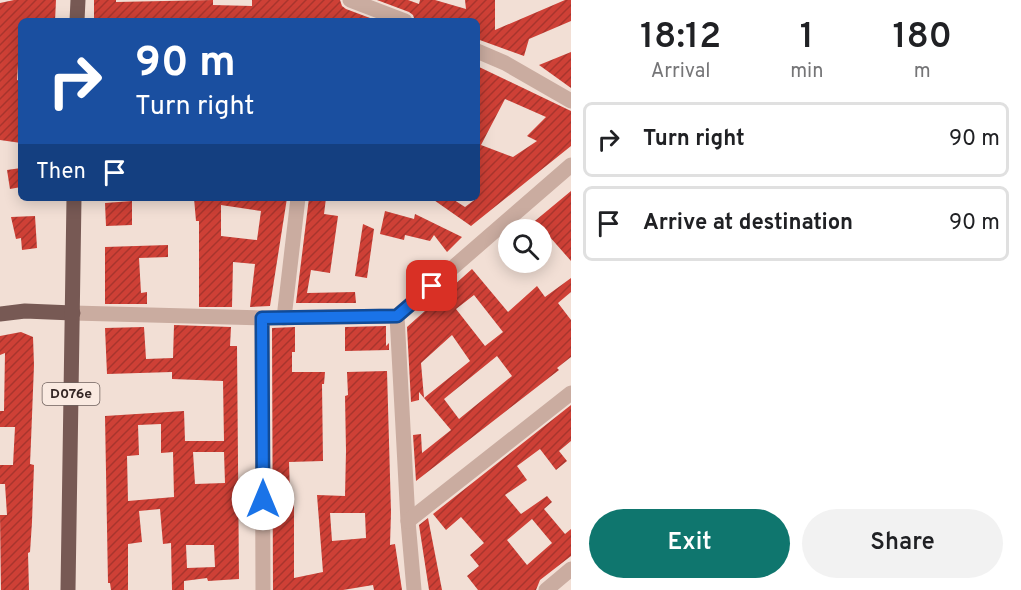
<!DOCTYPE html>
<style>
:root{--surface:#fff;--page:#f2f2f2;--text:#202124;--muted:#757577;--line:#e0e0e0;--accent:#0f766e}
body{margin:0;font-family:Overpass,sans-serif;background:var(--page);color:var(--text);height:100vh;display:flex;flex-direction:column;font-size:22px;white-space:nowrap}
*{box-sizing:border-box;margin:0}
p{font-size:20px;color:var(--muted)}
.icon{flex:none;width:33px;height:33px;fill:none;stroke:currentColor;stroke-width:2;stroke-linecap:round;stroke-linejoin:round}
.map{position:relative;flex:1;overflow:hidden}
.side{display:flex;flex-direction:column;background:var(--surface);width:450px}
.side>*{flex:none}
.banner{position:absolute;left:18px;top:18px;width:462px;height:183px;border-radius:9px;box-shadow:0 3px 15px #0003;background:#1a4fa0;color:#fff;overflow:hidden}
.controls{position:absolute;left:498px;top:219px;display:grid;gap:12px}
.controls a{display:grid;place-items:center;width:54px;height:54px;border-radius:50%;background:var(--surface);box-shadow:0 3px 15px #0003;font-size:30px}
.pin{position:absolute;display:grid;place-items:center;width:51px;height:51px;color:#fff;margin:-26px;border-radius:12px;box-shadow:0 3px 9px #0006}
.me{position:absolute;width:66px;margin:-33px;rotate:0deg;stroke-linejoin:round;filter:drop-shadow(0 0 4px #0008)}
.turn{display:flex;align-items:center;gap:21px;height:126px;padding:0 18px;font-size:27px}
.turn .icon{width:78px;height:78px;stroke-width:2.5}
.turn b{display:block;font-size:42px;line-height:51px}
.then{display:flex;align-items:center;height:57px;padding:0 18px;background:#0003;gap:12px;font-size:22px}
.eta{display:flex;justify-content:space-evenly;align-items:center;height:102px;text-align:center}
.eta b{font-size:36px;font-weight:600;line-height:42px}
.action{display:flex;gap:12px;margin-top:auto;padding:12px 18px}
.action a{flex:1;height:69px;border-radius:36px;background:var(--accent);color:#fff;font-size:24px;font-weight:600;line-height:69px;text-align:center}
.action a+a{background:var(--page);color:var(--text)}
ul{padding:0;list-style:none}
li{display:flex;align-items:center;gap:18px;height:75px;margin:0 12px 9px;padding:0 6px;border:3px solid var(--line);border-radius:9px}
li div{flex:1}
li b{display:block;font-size:22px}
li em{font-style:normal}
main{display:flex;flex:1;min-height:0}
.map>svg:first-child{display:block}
</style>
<main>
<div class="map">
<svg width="571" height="590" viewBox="0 0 571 590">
<defs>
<pattern id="building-hatch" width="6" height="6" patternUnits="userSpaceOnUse" patternTransform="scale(1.5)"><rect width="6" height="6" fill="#ce4036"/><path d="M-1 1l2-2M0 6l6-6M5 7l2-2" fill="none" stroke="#a8352d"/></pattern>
</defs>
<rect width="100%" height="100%" fill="#f2dfd5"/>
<g fill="url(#building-hatch)" fill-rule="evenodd">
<polygon points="14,0 56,0 55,21 21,21 17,80 21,81 21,143 0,140 0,3"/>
<polygon points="94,0 116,0 116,2 213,0 213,5 252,6 252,0 340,0 342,6 346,9 378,21 145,21 144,19 94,21"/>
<polygon points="377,0 408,0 419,4 420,0 435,0 466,9 465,0 495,0 495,30 565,0 571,0 571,21 529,39 524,56 477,39 477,21 415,21 413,15 409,12"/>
<polygon points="571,52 571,88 539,65"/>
<path d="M477 66 571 111V146L471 226 431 198H451L465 207 477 198ZM505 99 546 117 527 136 537 141 513 157 481 145Z"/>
<polygon points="21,168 21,187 10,189 7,170"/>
<polygon points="571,191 571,261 549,236 542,244 542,230 524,230"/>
<path d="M194 198H287L270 306 250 307 255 264 233 262 232 307H199V221H196ZM221 205 261 211 257 240 221 236Z"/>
<polygon points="309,198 326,198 324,214 338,216 330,273 311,270 307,293 355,292 356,303 296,303"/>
<polygon points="132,201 132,225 106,226 105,203"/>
<polygon points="385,211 414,219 415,214 462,237 447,252 434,235 430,241 405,235 404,240 380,234"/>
<polygon points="35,216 37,248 22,250 21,238 16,239 11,217"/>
<polygon points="363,224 374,229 367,278 355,276"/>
<polygon points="168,245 168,257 139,258 141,293 147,292 147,304 105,304 105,247"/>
<path d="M472 269 508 312 537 286 545 297 571 278V292L558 303 571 320V357L557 368 559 370 416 481 413 435 421 434 422 453 451 430 419 392V400L411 402 407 327ZM474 295 503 332 485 346 456 309ZM452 335 470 361 424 398 421 363ZM497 356 512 376 459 419 444 399Z"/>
<path d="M174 325 231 327 230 346H237L239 579 208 581 207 578 184 581V590H172L171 543 163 544 160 509 139 511 142 542 128 544V590H111L110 583H108L105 416 184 411 185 441H224L223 381 172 379V372L107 374 105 328 144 327 146 359 173 358ZM161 424V453L173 452 174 497 128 501 127 456 139 455 138 425ZM193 452H224L225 483 195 484ZM186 545H214L215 567 187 568Z"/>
<polygon points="386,326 386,346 389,343 389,350 345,351 345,327"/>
<path d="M295 327V352H292V372H325L324 384H322L323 461 289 462 290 495H294V578L323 572 317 495 345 496 346 451 345 396 348 395 347 372 387 371 391 512 390 545 395 544 402 590H374L373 585 343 590H273L272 328ZM330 513H365L366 538 332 541Z"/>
<polygon points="21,332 33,337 34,365 31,441 30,464 34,465 32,522 30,552 28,553 29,590 1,590 0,515 7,515 5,484 0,484 0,465 13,465 15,427 0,427 0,411 4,411 5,353 0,355 0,336"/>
<path d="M571 405V441L559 451 567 461 556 470 540 449 517 466 527 480 505 495 521 514 547 496 552 502 544 509 565 534 571 529V556L540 580 536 590H478L467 576 479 566 470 555 484 543 461 517 446 530 433 514ZM532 519 552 543 527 565 507 540Z"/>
<polygon points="428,518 442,590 429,590 419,525"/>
</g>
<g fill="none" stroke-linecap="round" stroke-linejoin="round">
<g stroke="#caaca0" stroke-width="15">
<polyline points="350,0 405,21"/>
<polyline points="477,51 505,63 571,101"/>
<polyline points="73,313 262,318 397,316 571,165"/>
<polyline points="397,316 408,521 414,590"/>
<polyline points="262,318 263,590"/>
<polyline points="284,318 298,198"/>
<polyline points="408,521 571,393"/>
<polyline points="546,590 571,569"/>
</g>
<g stroke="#775954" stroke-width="15">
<polyline points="77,21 78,0"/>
<polyline points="0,314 25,311 73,313"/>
<polyline points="68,590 74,198"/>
</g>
</g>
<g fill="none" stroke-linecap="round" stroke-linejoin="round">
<g stroke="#114b97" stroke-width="15">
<polyline id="route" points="263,499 262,318 397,316 432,286"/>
</g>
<use href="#route" stroke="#1a73e8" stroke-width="10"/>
</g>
<g text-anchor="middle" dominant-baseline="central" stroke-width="6" stroke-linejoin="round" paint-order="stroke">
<rect fill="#faeae1" stroke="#6f615d" stroke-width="1.5" x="42.5" y="383" width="57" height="22" rx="4.5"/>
<g font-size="14" font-weight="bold" fill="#342624">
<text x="71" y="394">D076e</text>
</g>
</g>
</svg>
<div class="controls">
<a><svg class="icon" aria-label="search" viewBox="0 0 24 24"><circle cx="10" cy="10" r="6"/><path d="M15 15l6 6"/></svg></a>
</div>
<div class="pin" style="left:432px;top:286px;background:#d93025"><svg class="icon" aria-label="arrive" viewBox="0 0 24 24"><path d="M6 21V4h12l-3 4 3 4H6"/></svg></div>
<svg class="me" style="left:263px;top:499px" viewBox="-20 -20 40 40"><circle r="19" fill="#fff"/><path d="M0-13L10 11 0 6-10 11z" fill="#1a73e8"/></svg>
<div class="banner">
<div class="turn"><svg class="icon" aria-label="right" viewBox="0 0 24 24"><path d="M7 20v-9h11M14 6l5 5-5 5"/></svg><div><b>90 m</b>Turn right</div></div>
<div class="then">Then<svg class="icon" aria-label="arrive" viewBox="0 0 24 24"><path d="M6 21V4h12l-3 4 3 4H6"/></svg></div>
</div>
</div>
<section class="side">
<div class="eta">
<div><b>18:12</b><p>Arrival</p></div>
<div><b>1</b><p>min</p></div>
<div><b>180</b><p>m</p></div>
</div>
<ul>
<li><svg class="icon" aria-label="right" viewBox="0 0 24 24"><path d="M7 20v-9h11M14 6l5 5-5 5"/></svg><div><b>Turn right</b></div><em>90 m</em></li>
<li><svg class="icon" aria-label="arrive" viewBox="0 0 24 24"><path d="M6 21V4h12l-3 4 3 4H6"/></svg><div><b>Arrive at destination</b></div><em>90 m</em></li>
</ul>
<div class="action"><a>Exit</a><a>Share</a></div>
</section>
</main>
